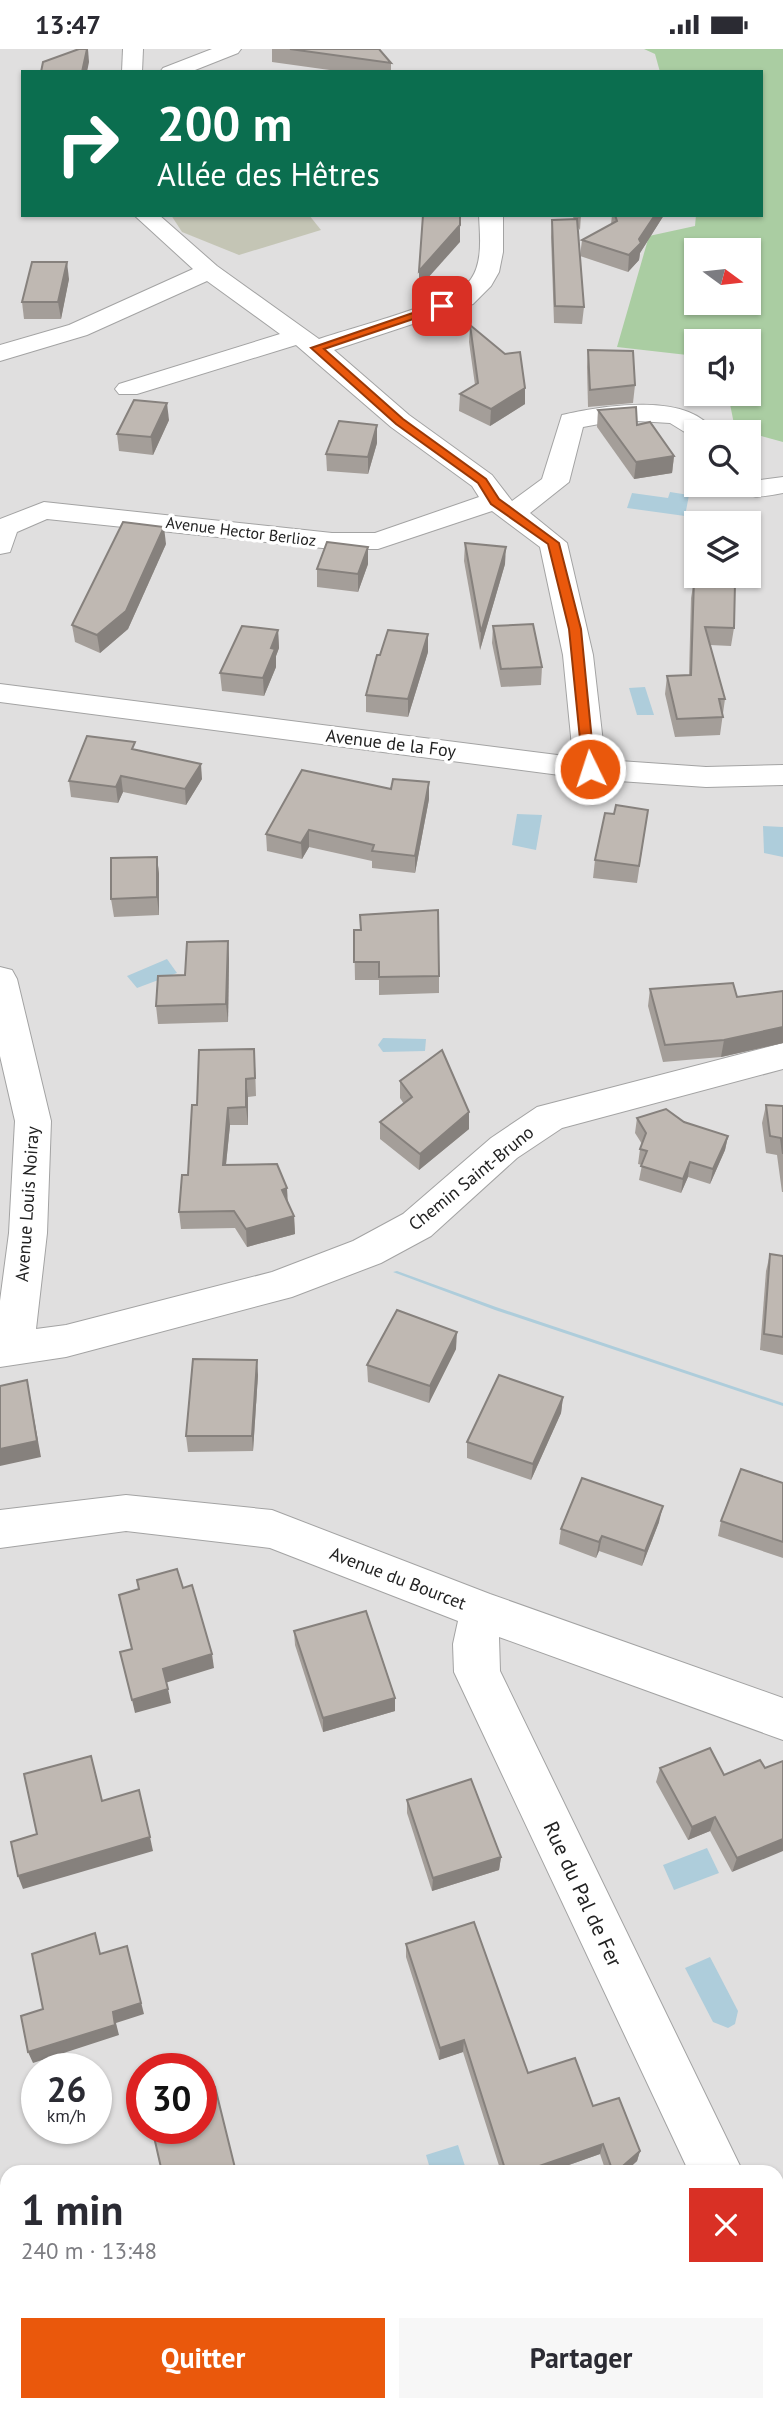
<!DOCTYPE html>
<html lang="fr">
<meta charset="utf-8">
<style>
:root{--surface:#fff;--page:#f7f7f7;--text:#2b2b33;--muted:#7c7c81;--accent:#ea580c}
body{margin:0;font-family:"PT Sans",sans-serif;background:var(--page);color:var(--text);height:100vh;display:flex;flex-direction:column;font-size:26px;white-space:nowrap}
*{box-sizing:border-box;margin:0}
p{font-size:23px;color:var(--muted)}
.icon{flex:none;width:38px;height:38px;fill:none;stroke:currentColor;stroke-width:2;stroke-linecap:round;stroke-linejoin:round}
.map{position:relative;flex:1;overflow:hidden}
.details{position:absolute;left:0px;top:2116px;width:784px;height:247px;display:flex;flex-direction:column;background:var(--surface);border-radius:21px 21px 0 0;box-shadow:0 2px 5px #0004}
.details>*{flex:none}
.guide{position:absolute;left:21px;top:21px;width:742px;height:147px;border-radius:0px;box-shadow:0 2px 5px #0004;background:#0b6e4f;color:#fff;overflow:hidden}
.needle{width:46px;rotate:105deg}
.tools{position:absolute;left:684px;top:189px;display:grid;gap:14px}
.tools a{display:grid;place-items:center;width:77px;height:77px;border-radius:0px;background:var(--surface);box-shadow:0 2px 5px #0004;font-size:35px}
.speed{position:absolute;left:21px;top:2004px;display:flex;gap:14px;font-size:35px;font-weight:700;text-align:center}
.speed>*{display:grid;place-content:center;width:91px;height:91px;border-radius:50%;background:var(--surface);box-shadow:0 2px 5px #0004;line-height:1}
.speed small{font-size:18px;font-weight:400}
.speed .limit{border:10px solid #d22;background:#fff;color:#111}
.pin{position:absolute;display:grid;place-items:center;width:60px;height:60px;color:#fff;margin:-30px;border-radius:14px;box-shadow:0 4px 10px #0006}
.me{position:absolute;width:77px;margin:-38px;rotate:356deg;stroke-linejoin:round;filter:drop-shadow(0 0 5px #0008)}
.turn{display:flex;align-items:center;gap:24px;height:147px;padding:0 21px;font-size:32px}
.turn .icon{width:91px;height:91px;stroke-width:2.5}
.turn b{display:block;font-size:49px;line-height:60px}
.round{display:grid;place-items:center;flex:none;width:74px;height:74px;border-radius:0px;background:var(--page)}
.overview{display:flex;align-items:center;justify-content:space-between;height:119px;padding:0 21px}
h1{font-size:42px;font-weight:600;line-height:52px}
.action{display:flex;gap:14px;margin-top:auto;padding:14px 21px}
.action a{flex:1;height:80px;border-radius:0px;background:var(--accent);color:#fff;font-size:28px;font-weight:600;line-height:80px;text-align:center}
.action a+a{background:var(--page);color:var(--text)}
.status{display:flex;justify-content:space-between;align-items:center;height:49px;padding:0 35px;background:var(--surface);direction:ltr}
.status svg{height:19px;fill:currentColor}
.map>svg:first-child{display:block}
</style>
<div class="status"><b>13:47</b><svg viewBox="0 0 49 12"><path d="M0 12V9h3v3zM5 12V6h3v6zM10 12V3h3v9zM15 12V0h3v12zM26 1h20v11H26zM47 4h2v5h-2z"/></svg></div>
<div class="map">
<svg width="783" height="2361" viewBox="0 0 783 2361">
<rect width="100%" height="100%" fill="#f1efea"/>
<path fill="#e0dfdf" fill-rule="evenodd" d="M0 0H783V2361H0ZM23 23H761V166H23ZM696 201H749V254H696ZM696 292H749V345H696ZM696 383H749V436H696ZM696 474H749V527H696ZM37 2020H96V2079H37ZM142 2020H201V2079H142ZM7 2123H777V2356H7Z"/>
<polygon fill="#c4c5b5" points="171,166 309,166 321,181 239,206 182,183"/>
<path fill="#aacda2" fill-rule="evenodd" d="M644 0H783V393L735 380 728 345H749V292H696V307L617 298 649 187 695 177 696 166H761V23H660L655 5ZM696 201H749V254H696Z"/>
<g fill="#aecddb">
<polygon points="670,443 689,446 685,467 627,459 632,444 668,449"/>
<polygon points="645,638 654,666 637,666 629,639"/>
<polygon points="517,765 542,766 536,801 512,796"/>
<polygon points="763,777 783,778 783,808 764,804"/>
<polygon points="167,910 177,924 137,939 127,927"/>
<polygon points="383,989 426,990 425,1002 383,1003 378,996"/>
<polygon points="397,1222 496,1258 783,1354 783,1357 495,1261 393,1223"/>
<polygon points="707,1799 719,1824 674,1841 663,1816"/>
<polygon points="710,1908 738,1962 735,1975 728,1979 713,1973 685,1919"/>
<polygon points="458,2096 467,2123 431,2123 426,2106"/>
</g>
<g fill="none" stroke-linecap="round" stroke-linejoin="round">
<g stroke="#a3a3a3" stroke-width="2">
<g id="minor">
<polygon points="123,0 143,0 142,23 122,23"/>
<polygon points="212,0 241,0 238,4 190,23 160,23 163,19"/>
<path d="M134 166H159L217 217 319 290C351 279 455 253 471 230 483 213 480 187 479 166H503V203L499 223 491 237 473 255 334 301 409 366 492 426 512 452 542 430 562 366C601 357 689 342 714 383H696V390L670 374 621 371 583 378 569 433 530 464 567 494 593 606 605 711 706 718 783 716V736L706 738 590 730 0 653V635L573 708 563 606 540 498 492 462 378 500H332L47 470 17 483 10 503 0 505V470L44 453 332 484H375L479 448 472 437 391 378 296 296 137 345H119L115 340 119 335 280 285 207 232 87 286 0 312V296L69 276 193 220Z"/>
<path d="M749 427 760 431 783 428V444C765 447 748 453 736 436H749Z"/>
<polygon points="0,918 12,921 17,930 51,1072 47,1184 36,1280 66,1276 272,1223 353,1192 403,1165 491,1089 537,1058 783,994 783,1020 562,1079 517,1109 431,1187 381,1214 292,1248 66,1308 0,1318 0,1252 9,1184 15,1072 0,1007"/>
<polygon points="126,1446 272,1461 490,1545 783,1649 783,1691 499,1588 500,1622 743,2123 689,2123 454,1623 453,1595 458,1572 270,1499 126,1482 0,1499 0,1461"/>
<polygon points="777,2220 783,2222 783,2286 777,2284"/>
</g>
</g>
<use href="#minor" fill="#fff" fill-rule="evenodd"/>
</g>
<g fill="#a49e99">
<polygon points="272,0 379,0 391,14 391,23 344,23 272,13"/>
<polygon points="572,166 581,166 580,181 577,177 584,258 582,275 554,274 551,188 552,171 574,170"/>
<polygon points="612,166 664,166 640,204 639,211 628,223 580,207 582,191 611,175"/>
<polygon points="69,230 61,270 24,270 22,253"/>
<polygon points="470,276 525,355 490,377 459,362 460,345 475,336 469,293"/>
<polygon points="588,301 635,336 633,354 588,358 587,318"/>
<polygon points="598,361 674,407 672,424 634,430 597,378"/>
<polygon points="169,371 153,406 119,402 117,385"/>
<polygon points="377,394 368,425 327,422 326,405"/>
<polygon points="465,494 505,515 480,601 464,512"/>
<polygon points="166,495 128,580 100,604 75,593 72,576"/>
<polygon points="368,515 358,543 317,538 317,520"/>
<polygon points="694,531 734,579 731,597 710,596 725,650 720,686 675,688 665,645 667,627 689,626 691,549"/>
<polygon points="493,577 542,618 541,636 501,638 492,594"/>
<polygon points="278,581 279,599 276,607 276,618 264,647 222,642 220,624"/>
<polygon points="428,603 408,668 366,663 366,646"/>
<polygon points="136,700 202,730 186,756 123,743 118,754 71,748 69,732"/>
<polygon points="429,750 415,824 372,819 372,812 309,798 302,810 267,802 266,785"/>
<polygon points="648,761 637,834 593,829 595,811 614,765"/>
<polygon points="157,808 159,825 159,866 114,868 111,850"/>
<polygon points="360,866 439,927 439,944 379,946 379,931 355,931 354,881 360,881"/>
<polygon points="228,892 229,910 228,973 158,975 156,957"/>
<polygon points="650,940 737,948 783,942 783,994 721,1008 663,1013 648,957"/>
<polygon points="255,1017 256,1047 248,1048 248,1076 230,1076 226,1116 288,1154 294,1167 295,1185 247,1198 235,1179 181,1180 179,1163 188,1126 197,1056"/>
<polygon points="400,1032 469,1063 469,1080 419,1121 380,1090 380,1073 404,1055 400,1049"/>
<polygon points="766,1056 783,1057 783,1143 782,1143 777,1106 766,1104 762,1074"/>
<polygon points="637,1069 684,1073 728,1087 725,1101 710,1135 688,1128 681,1144 639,1131 642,1116 638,1115 640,1100 642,1095 635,1084"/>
<polygon points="770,1205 783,1207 783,1306 760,1301 766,1222"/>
<polygon points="456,1300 429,1354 368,1333 367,1316"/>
<polygon points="258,1326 253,1402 188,1403 186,1387"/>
<polygon points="563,1348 561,1364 531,1431 467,1409 467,1393"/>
<polygon points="783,1434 783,1509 718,1487 721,1472"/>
<polygon points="659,1473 642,1517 599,1502 596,1509 559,1495 561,1480"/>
<polygon points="294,1582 395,1662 323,1683 295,1596"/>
<polygon points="783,1712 732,1823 710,1782 688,1791 656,1733 660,1719 724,1726 765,1719"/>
<polygon points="407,1751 501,1808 499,1821 432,1842 407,1764"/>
<polygon points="406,1895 528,2024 593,2057 640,2102 637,2112 625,2123 606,2123 600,2105 549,2123 501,2123 463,2003 439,2011 406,1908"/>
</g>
<g fill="#86817d">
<polygon points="87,0 88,0 89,13 87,23 82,23"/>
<polygon points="655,166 664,166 640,204 639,211 628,223 629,206"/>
<polygon points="460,176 460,193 419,239 419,222"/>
<polygon points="67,213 69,230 61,270 58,253"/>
<polygon points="525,339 525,355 490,377 491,360"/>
<polygon points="167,354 169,371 153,406 151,388"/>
<polygon points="377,376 377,394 368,425 368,408"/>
<polygon points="674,407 672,424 634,430 636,413"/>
<polygon points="164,478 166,495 128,580 100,604 97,586"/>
<polygon points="368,498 368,515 358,543 358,525"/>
<polygon points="506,498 505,515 480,601 481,583"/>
<polygon points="278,581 279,599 276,607 276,618 264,647 263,629 271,599"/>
<polygon points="428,585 428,603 408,668 408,650"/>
<polygon points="201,715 202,730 186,756 185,740"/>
<polygon points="121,727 123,743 118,754 116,738"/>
<polygon points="429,733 429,750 415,824 415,807"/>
<polygon points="309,781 309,798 302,810 301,794"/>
<polygon points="157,808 159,825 159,866 157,848"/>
<polygon points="228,892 229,910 228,973 226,955"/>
<polygon points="783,978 783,994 721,1008 724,991"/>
<polygon points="246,1030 248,1048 248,1076 246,1058"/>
<polygon points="228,1059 230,1076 224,1134 223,1116"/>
<polygon points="469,1063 469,1080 419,1121 420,1105"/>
<polygon points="728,1087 725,1101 710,1135 713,1120"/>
<polygon points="690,1113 688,1128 681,1144 683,1130"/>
<polygon points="287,1139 288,1156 282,1141"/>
<polygon points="294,1167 295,1185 247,1198 246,1180"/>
<polygon points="457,1283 456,1300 429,1354 430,1337"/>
<polygon points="257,1311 258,1326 253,1402 252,1387"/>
<polygon points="27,1331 41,1408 0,1417 0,1400"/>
<polygon points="563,1348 561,1364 531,1431 533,1415"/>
<polygon points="663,1457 659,1473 642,1517 645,1502"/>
<polygon points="602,1487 599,1502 596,1509 599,1493"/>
<polygon points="212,1605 214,1619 165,1634 163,1620"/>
<polygon points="168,1640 171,1654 135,1664 132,1651"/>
<polygon points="395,1649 395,1662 323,1683 323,1669"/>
<polygon points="715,1768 710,1782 688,1791 692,1778"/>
<polygon points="150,1788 153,1802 23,1840 18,1827"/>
<polygon points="783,1790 783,1802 732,1823 737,1809"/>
<polygon points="501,1808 499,1821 432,1842 433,1829"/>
<polygon points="130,1909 144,1965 116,1974 119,1986 33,2014 28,2003 113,1963"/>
<polygon points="464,1991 463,2003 439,2011 440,1999"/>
<polygon points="603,2095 600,2105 549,2123 522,2123"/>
<polygon points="640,2102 637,2112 625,2123 616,2123"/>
</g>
<g fill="#bfb8b2" stroke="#86817d" stroke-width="2">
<polygon points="79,0 87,0 82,23 41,23 43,13"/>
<polygon points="290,0 379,0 391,14"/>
<polygon points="423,166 460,166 460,176 419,222"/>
<polygon points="615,166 655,166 639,190 641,194 629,206 582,191 617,172"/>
<polygon points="577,170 584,258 555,257 552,171"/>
<polygon points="32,213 67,213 58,253 22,253"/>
<polygon points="470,276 505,305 520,303 525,339 491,360 460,345 478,334"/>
<polygon points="588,301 633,302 635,336 590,341"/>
<polygon points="134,351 167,354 151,388 117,385"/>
<polygon points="636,358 637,376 650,373 674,407 636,413 598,361"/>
<polygon points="339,372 377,376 368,408 326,405"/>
<polygon points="123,473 164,478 126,562 97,586 72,576"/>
<polygon points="327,493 368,498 358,525 317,520"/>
<polygon points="465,494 506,498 481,583"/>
<polygon points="694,531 735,534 734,579 705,578 725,650 719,650 723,668 677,670 667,627 691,626"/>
<polygon points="533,575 542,618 501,620 493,577"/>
<polygon points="242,577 278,581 271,599 275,600 263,629 220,624"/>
<polygon points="388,581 428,585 408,650 366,646 377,606 380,606"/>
<polygon points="87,687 135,693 132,700 201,715 185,740 121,727 116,738 69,732"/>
<polygon points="302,721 391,740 393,730 429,733 415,807 372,802 374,796 309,781 301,794 266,785"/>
<polygon points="616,756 648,761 639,817 595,811 605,764 614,765"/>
<polygon points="157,808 157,848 111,850 111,809"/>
<polygon points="438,861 439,927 379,928 379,913 354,913 354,881 361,881 360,866"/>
<polygon points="228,892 226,955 156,957 158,927 185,926 187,893"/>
<polygon points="733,934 737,948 783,942 783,978 724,991 665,996 650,940"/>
<polygon points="254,1000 255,1029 246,1030 246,1058 228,1059 223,1116 277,1115 287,1139 282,1141 294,1167 246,1180 234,1162 179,1163 182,1126 188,1126 192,1056 197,1056 199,1001"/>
<polygon points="442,1001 469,1063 420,1105 380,1073 412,1048 400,1032"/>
<polygon points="766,1056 783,1057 783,1105 781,1089 770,1087"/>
<polygon points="666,1060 684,1073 728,1087 713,1120 690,1113 683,1130 641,1117 647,1102 640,1100 646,1084 637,1069"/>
<polygon points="770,1205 783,1207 783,1288 764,1285"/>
<polygon points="397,1261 457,1283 430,1337 367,1316"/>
<polygon points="193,1310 257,1311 252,1387 186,1387"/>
<polygon points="499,1326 563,1348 533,1415 467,1393"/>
<polygon points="27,1331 37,1392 0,1400 0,1337"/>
<polygon points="741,1420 783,1434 783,1493 721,1472"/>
<polygon points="582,1429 663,1457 645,1502 602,1487 599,1493 561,1480"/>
<polygon points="177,1520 183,1539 192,1536 212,1605 163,1620 168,1640 132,1651 120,1603 132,1600 119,1546 139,1540 137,1531"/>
<polygon points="366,1562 395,1649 323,1669 294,1582"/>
<polygon points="710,1699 724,1726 760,1711 765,1719 783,1712 783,1790 737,1809 715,1768 692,1778 660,1719"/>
<polygon points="91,1707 102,1752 139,1741 150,1788 18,1827 11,1793 37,1785 24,1725"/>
<polygon points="471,1730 501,1808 433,1829 407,1751"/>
<polygon points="474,1873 528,2024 575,2009 593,2057 619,2049 640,2102 616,2123 613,2123 603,2095 522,2123 506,2123 464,1991 440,1999 406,1895"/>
<polygon points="95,1884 100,1905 127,1897 141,1954 113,1963 115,1976 28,2003 21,1967 43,1960 32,1905"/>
<polygon points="215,2038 236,2123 162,2123 152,2079 201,2079 201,2042"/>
<polygon points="109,2356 208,2356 209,2361 102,2361 102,2360 110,2357"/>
</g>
<polygon fill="#ea580c" stroke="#983908" stroke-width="2" points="442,254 446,259 324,300 403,370 486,430 499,450 559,494 581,580 595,723 583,720 569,580 548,495 491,455 478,434 396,375 311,299"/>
<g text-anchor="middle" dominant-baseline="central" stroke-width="7" stroke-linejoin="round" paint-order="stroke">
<g font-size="16" fill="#222" stroke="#fff">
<text transform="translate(241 482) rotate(7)">Avenue Hector Berlioz</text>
</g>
<g font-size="18" fill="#222" stroke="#fff">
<text transform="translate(391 694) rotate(7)">Avenue de la Foy</text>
<text transform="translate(471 1129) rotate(-39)">Chemin Saint-Bruno</text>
<text transform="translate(27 1155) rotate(-86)">Avenue Louis Noiray</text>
<text transform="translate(398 1529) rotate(21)">Avenue du Bourcet</text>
</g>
<g font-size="21" fill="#222" stroke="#fff">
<text transform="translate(583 1845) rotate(65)">Rue du Pal de Fer</text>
</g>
</g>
</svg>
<div class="tools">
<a><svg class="needle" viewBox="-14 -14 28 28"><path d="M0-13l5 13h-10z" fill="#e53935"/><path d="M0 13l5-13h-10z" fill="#7c7c81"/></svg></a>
<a><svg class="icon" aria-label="sound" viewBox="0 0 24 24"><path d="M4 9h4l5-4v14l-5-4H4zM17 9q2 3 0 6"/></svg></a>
<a><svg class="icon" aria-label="search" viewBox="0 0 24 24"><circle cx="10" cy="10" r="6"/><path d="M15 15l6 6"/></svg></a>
<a><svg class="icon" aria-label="layers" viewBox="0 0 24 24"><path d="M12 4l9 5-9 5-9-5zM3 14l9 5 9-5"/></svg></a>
</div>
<div class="speed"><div>26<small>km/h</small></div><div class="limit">30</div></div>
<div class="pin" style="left:442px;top:257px;background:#d93025"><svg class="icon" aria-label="arrive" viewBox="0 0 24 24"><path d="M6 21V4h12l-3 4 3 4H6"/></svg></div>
<svg class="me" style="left:590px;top:720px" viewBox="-20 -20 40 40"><circle r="17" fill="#ea580c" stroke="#fff" stroke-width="3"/><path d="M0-11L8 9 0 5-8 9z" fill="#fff"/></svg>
<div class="guide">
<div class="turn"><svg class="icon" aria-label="right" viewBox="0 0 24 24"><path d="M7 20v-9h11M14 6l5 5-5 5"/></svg><div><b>200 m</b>Allée des Hêtres</div></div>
</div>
<section class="details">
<div class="overview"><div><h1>1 min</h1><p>240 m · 13:48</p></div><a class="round" style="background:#d93025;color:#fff"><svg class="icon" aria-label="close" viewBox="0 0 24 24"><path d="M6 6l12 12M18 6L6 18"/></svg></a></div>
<div class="action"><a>Quitter</a><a>Partager</a></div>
</section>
</div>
